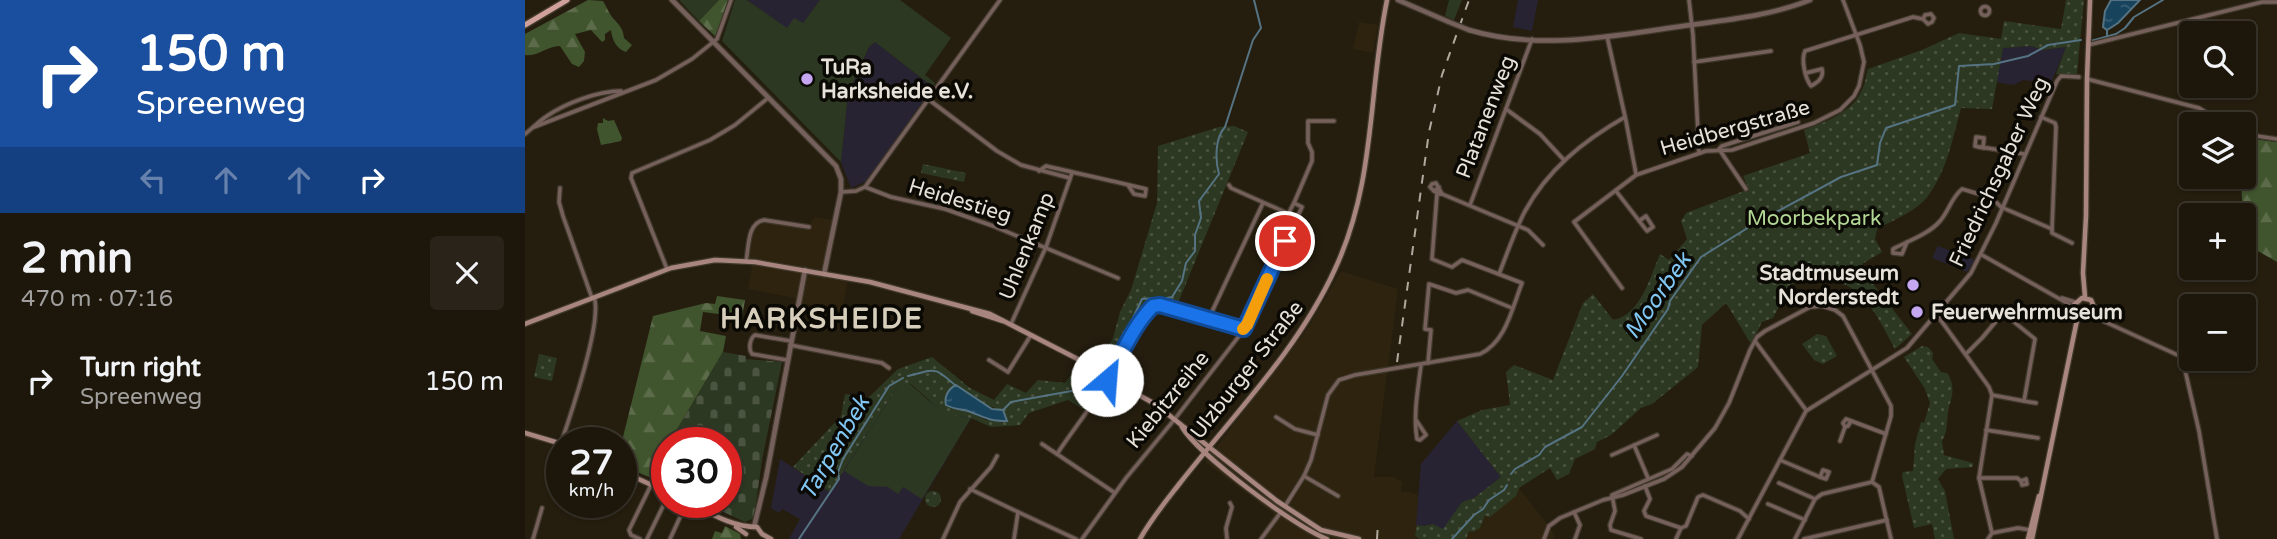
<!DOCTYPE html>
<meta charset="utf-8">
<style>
:root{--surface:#1c160b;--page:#292319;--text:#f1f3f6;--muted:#a09f9d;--line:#3a352c}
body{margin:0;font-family:"Varela Round",sans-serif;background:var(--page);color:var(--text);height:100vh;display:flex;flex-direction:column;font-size:26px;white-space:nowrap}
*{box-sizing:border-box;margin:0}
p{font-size:23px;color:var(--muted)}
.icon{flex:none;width:38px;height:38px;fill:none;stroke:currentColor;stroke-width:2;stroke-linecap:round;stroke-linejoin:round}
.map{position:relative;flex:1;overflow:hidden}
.panel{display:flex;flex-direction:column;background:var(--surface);width:525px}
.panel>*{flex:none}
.hud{background:#1a4fa0;color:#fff;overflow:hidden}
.buttons{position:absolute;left:1654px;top:21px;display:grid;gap:14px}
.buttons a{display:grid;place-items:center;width:77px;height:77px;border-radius:7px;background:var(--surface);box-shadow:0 2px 5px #0004,0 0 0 2px var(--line);font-size:35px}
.speed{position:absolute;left:21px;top:427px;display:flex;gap:14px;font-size:35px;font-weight:700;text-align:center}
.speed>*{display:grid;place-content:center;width:91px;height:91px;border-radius:50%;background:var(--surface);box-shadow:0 2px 5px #0004,0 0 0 2px var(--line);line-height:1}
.speed small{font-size:18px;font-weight:400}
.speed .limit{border:10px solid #d22;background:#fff;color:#111}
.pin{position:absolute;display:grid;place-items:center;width:60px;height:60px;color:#fff;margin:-30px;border:4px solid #fff;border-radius:50%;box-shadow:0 2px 7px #0007}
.me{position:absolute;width:77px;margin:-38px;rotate:27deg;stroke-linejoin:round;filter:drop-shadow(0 0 5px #0008)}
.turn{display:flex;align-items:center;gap:24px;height:147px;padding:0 21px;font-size:32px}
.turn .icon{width:91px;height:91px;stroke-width:2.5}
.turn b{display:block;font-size:49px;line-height:60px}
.lanes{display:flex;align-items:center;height:66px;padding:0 21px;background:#0003;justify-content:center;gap:35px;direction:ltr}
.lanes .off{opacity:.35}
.round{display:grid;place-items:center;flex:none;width:74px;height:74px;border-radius:7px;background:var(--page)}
.summary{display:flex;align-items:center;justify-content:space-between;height:119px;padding:0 21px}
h1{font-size:42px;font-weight:700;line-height:52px}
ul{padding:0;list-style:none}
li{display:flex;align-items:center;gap:21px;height:98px;padding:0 21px}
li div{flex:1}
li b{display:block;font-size:26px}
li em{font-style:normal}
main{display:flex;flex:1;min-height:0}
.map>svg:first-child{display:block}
</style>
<main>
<section class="panel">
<div class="hud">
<div class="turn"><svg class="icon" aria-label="right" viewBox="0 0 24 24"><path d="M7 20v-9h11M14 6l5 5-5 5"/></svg><div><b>150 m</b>Spreenweg</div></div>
<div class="lanes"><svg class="icon off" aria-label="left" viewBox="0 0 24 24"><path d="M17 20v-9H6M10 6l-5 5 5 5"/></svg><svg class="icon off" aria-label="ahead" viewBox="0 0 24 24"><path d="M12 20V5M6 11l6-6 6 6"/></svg><svg class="icon off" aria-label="ahead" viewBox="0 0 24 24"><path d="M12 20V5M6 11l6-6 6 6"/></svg><svg class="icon" aria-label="right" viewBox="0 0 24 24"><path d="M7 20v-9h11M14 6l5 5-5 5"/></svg></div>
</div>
<div class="summary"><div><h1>2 min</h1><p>470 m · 07:16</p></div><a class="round"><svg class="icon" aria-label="close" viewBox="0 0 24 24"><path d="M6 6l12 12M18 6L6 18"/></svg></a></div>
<ul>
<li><svg class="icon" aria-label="right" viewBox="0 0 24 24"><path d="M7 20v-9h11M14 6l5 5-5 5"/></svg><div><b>Turn right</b><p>Spreenweg</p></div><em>150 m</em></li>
</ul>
</section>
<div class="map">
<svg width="1752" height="539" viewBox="0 0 1752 539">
<defs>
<pattern id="forest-firs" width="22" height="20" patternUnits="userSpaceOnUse" patternTransform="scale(1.75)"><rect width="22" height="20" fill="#40542d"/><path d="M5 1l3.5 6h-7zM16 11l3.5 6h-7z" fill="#5c6c4b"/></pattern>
<pattern id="cemetery-stones" width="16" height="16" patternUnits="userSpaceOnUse" patternTransform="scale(1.75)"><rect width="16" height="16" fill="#2c3821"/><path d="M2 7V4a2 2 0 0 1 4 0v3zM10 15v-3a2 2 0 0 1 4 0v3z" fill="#4b5441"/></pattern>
<pattern id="park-dots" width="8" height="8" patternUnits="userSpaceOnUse" patternTransform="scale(1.75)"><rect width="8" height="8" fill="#2c3821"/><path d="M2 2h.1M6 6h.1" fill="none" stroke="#4b5441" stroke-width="1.8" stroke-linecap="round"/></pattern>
<pattern id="water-ripples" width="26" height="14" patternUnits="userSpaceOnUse" patternTransform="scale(1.75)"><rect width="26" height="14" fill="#17435d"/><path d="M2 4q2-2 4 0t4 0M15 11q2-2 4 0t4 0" fill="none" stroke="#395e74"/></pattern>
</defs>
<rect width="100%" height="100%" fill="#251e0f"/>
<g fill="#2d230e">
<polygon points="834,22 853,25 848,53 828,49"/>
<polygon points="290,217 309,220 299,274 323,279 317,311 269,302 270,298 223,289 228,261 222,259 228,228 234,221 285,227 287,220"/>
<polygon points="816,271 873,289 849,477 869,477 877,482 876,491 889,493 894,496 893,528 890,536 895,539 733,539 749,514 680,462 782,329"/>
<polygon points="994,488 1030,534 1028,539 941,539 944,531"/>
</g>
<g fill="#282333">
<polygon points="222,0 295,0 270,35"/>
<polygon points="993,0 1013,0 1007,31 988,27"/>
<polygon points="350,42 408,87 342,181 326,188 316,162 323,94 344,47"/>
<polygon points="1506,46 1517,50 1541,47 1526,83 1498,80 1489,85 1471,82 1478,48"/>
<polygon points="1413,246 1450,260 1442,272 1407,258"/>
<polygon points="371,388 446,418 374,539 264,539 275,519 257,509 254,513 246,508 255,459 305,492"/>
<polygon points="932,421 976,477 949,498 937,502 918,530 908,524 897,526 891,525 896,464"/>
</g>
<g fill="#2c3821">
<polygon points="154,0 194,0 174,21"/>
<polygon points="210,0 222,0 262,28 269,18 278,23 295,0 375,0 426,38 400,75 410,83 408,87 350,42 344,47 323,94 316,162 197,41"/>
<polygon points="924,0 937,0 929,20 920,16"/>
<path d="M374 384H385C408 404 415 414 446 418L397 499 378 487 373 494 363 487 343 486 319 471Z"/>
</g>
<g fill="url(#forest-firs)">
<path d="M63 0 78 1C81 6 84 13 87 17 94 25 98 28 99 38L107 45 101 52C91 49 87 39 86 30L80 34V40L77 42 66 30 50 34 60 52 59 61 54 67 47 64 35 46C21 46 14 57 0 55V34Z"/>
<polygon points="194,0 203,0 191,37 174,21"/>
<polygon points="78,118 83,121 89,120 97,138 96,141 76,145 72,129 73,123 78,123"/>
<polygon points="1719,138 1752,142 1752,262 1719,243 1716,177 1718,177"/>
<polygon points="192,296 220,300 217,317 178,312 175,331 201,336 198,352 144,443 142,443 142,447 124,477 96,465 96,445 128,316 181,303 190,304"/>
<polygon points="200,526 215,534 216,539 187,539 190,531 197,533"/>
</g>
<g fill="url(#cemetery-stones)">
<polygon points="198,352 221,356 221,359 257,362 237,460 229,518 220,522 177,502 201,502 201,443 144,443"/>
<polygon points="142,447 142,486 124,477"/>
</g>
<g fill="url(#park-dots)" fill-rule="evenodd">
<path d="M1541 0H1559L1552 74H1531L1541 47 1517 50 1506 46 1478 48 1467 109 1436 108C1428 137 1422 171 1403 196 1392 211 1368 220 1352 229L1350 239 1357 252 1337 264 1341 275 1387 334 1370 349C1355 322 1340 285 1305 280 1292 278 1278 282 1266 284L1248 318 1237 322 1226 344 1201 303 1177 325 1173 367 1127 404 1116 408 1086 435 1072 442 1070 449 1050 459 1044 474 1032 480 1025 468 994 488 991 496 965 517 960 516 955 528 948 532 944 531 941 539H895L890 536 892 525 898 526 908 524 918 529 937 502 949 498 976 477 932 421 957 410 985 405 981 372 989 365 1028 380 1058 303 1068 294 1088 320C1116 315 1125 277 1135 254L1144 260 1162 239 1156 221 1161 213 1224 189 1218 176 1285 153 1279 130C1303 121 1330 112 1339 85 1341 79 1341 74 1343 69L1397 50 1434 33 1476 39 1479 21 1536 29Z"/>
<path d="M709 126 723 132 651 308 627 303C602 337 583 375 559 410L543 400 504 413 495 425 466 427 446 418 423 414 412 407 386 384H374L305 492 268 467 316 416 320 394 343 398 373 369 407 357 445 388 469 400 482 384 501 393 513 380 540 383 553 365 568 373 588 338 595 312 606 290 632 203 633 146 694 127ZM455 402C466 408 478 407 482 420H461L440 410Z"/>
<polygon points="398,164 441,173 439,182 396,173"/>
<polygon points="1292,334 1301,336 1312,356 1298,364 1289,360 1277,344"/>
<path d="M1397 346 1403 347 1408 353 1407 359 1416 372 1422 373C1430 384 1428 394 1424 407 1421 419 1424 429 1417 441L1419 455 1448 463V467L1421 469 1413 479 1420 491 1429 539H1410L1407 524 1389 528 1377 476 1378 472 1388 471 1390 444 1396 422 1399 423 1405 403 1400 389 1379 357Z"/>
<polygon points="14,354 32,358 27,381 9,377"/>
<circle cx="408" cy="499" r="8"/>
</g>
<g fill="url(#water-ripples)" stroke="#557382" stroke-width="2">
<polygon points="1586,0 1615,0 1593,23 1582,30 1578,27 1580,11"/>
<path d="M431 385 467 409 478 410 482 421C462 421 460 417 443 411 435 409 428 409 421 405 419 397 423 389 431 385Z"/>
</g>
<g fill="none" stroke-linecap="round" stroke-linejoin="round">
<g stroke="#557382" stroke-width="2">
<polyline points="1582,36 1582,30"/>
<polyline points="1566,41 1591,34 1600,28 1609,17 1638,0"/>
<path d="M636 299 647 297 657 281 661 263 670 251V235L676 218 674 201 694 174C690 159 690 138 700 127L728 40 736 28 729 0"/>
<polyline points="582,373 617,299 631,298"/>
<path d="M383 376C411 369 409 366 431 386"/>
<polyline points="478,410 486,402 569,387 577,380"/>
<polyline points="986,474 990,469 1014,455 1020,447 1057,427 1097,376 1143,309 1145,301 1176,257 1229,224 1316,177 1352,165 1355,143 1361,128 1430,105 1434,66 1469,64 1503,56 1523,45 1556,40"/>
<polyline points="274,539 314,479 313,472 318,459 364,386 378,378"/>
<polyline points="927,539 949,515 958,509 964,500 979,490 982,485"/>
</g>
<g stroke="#40392b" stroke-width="6">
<g id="minor">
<polyline points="1164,0 1168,35 1174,153"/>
<circle cx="1460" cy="11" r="4.5"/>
<polyline points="1082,36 1101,121 1111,174"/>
<polyline points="1563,45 1737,2 1752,2"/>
<polyline points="1169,62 1246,51"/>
<path d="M1281 73 1297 69C1299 78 1293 82 1286 86 1280 78 1276 60 1280 51L1388 17 1398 19 1403 24 1407 22 1409 18 1406 14 1400 15 1398 19"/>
<polyline points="1562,79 1674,108 1700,124"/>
<polyline points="403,99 472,151 496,165 545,178"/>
<polyline points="981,109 1015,134 1039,160"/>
<polyline points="9,127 131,80 167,59 192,39 206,0"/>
<path d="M0 134C8 128 14 121 22 116 41 103 73 91 96 91"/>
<polyline points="1718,134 1752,139"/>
<path d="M1458 148 1459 138 1451 137 1450 146C1454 147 1458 148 1462 148L1499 154"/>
<path d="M514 171 521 166C555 174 588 181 621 189L620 196 609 194 603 185"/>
<polyline points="704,185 706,188 771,217"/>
<polyline points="340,187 366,197 420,209 468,226 593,278"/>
<polyline points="914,187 909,191 905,187 907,184 911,183 917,194 1003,230 1018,245"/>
<polyline points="35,188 34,202 38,216 67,298"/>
<polyline points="1221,189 1194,149 1197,146 1273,122"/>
<polyline points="1091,191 1122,231 1128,227 1121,216 1114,221"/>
<polyline points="316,192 331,191 340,187 475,0"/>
<polyline points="769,203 787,161 787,152 783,143 783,121 809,121"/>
<polyline points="945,205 1007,39"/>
<polyline points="1527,229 1527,233 1547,243"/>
<path d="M1382 242 1377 254 1368 253V249C1383 241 1404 234 1415 221 1424 211 1426 198 1437 189L1467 198 1476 207 1527 229 1531 127 1530 123 1516 117"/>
<polyline points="1457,255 1549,307"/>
<path d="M221 261C224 247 222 223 239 220L284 227"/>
<polyline points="142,269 106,178 107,173 185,140 210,125 243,98"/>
<path d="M974 274C982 254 989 233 999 213 1022 170 1058 141 1100 117"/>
<polyline points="1097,288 1049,222 1111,175 1181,151 1207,150 1289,123 1315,110 1329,96 1334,86 1339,62 1335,45 1318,0"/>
<polyline points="1537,298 1550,302"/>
<polyline points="1412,315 1464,387 1467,395 1454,478 1467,533"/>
<polyline points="1565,315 1657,357 1674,431 1692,539"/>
<polyline points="684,318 738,203"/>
<polyline points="486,324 521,247 547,173"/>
<polyline points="1230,341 1281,410"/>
<polyline points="265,345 357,363 364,368"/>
<polyline points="1441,354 1457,338 1478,313 1510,339 1499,401 1467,395"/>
<path d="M262 360 227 354C223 349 225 338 230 335L266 341"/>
<polyline points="464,360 483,372 506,335"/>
<polyline points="903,363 906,330 900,329 904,284 931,293 943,290 987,308"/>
<polyline points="1499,401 1511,403"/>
<polyline points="751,417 770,429 793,435"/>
<path d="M891 420 901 435 895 440 892 439C888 414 893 389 896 365"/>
<polyline points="1320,427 1318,423 1321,419 1361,434"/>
<polyline points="1461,430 1513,438"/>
<polyline points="1315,441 1320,427 1323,426 1326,421"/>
<path d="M36 443C45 417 78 320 69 297"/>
<polyline points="517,444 590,493"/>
<polyline points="1109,445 1123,478"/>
<path d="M532 454C549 428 570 403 585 376 598 352 608 326 628 305H635L719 329"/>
<polyline points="1087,455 1132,435"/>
<polyline points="1255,460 1295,477"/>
<polygon points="1298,470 1304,472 1301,479 1295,477"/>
<polyline points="779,476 813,496"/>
<polyline points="1454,478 1492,478 1496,481 1497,485 1502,484 1501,479 1496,481"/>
<polyline points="1254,483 1290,499"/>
<polyline points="1120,486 1125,499 1119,511 1121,516 1156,528"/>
<polyline points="445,489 493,512 489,539"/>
<polyline points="1243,504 1280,520"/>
<path d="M760 506 779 476 786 460 803 395 814 380 830 375 955 354C981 342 987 308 997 283L937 260 927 267 907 259 912 194H917L909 191"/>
<polyline points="493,512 551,539"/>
<polyline points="1049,512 1055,525 1050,539"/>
<polyline points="8,539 17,508"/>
<polyline points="115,539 106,535 104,530 126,485"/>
<polyline points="122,539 142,498"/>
<polyline points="145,539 162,502"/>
<polyline points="418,539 435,502 466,467 472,456"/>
<polyline points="557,539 601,478 649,420 721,327 777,207 769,203 763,214"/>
<polyline points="702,539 701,528 707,507 705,503"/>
<polyline points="736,539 756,512"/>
<polyline points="1019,539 1024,526 1035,518 1078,500 1098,495 1139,479 1157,467 1190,428 1204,403 1225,350 1232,337 1240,331 1285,307 1297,306 1310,310 1318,316 1366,406 1366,416 1347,482 1354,487 1366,539"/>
<polyline points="1116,539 1086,530 1085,525 1090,511 1087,495 1147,469 1162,454 1167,456"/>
<polyline points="1151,539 1156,528 1161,526 1173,497 1178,495 1215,511 1224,519"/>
<polyline points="1213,539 1281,411 1382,348 1446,273 1471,223 1532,81 1536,76 1554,77"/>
<polyline points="1270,539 1290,499 1297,494 1347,482"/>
<polyline points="1279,539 1362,520"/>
<polyline points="1463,539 1467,533 1493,528 1506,530"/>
</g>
</g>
<g stroke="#40392b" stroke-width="7">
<g id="tertiary">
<polyline points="147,0 311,166 316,179 316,192 299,274"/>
<polyline points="873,0 924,22"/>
<path d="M944 30C1015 51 1087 36 1158 26 1201 20 1245 16 1285 0"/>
<polyline points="229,527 241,478 280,270"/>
</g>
</g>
<g stroke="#40392b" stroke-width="7">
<g id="secondary">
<polyline points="1560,297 1558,273 1561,216 1562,79 1565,0"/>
<polyline points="447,311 478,321"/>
<polyline points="0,324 146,268 190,260 230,262 345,282 465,314 576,371 584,378"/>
<polyline points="565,368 630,404 752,501 796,530 834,539"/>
<path d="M657 427C673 454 771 528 802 539"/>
<polyline points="0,433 37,444"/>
<polyline points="96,471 142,492"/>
<path d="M163 502C185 513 207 527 232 527L237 534 246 539"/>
<polyline points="211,527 221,534"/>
<path d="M615 539C626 519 641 501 655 483 709 414 773 350 810 269 851 181 843 92 862 0"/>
<polyline points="1503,539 1514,496"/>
<polyline points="1507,539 1553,315 1550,310 1549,305 1557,298 1566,300 1569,307 1567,313 1560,317 1553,315"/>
</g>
</g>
<g stroke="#40392b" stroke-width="8">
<polyline id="primary" points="0,25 42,0"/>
</g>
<use href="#minor" stroke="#76605c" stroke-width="3.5"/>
<use href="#tertiary" stroke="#76605c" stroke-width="4.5"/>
<use href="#secondary" stroke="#a8857f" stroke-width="4.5"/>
<use href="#primary" stroke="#cfa19a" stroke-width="5"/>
<g stroke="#afa99e" stroke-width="2" stroke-dasharray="9 9" stroke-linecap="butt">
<polyline points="872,362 904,132 917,75 944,0"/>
<polyline points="852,539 853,523"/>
</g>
<g stroke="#40392b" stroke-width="7" stroke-linecap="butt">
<polyline id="tertiary-bridge" points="924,22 944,30"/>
</g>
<use href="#tertiary-bridge" stroke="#76605c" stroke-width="4.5"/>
</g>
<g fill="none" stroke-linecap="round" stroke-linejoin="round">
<g stroke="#114b97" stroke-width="18">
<path id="route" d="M582 380C597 355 607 327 628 306L635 305 719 329 760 241"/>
</g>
<use href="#route" stroke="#1a73e8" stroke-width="12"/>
<polyline stroke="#f59e0b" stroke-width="12" points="718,329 722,325 742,279"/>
</g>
<g fill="#c5a7f1" stroke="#0b0904" stroke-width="2.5">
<circle cx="282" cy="79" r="7"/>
<circle cx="1388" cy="285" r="7"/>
<circle cx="1392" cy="312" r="7"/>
</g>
<g text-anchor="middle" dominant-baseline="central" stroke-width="7" stroke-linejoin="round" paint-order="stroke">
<g font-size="21" font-weight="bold" fill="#e7e2d9" stroke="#0b0904" text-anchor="start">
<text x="296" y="67">TuRa<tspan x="296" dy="24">Harksheide e.V.</tspan></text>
<text x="1374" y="273" text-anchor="end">Stadtmuseum<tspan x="1374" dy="24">Norderstedt</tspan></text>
<text x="1406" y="312">Feuerwehrmuseum</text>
</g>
<g font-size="21" fill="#e7e2d9" stroke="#0b0904">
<text transform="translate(961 117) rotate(-69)">Platanenweg</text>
<text transform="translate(1210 128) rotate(-16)">Heidbergstraße</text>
<text transform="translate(1474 172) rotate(-65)">Friedrichsgaber Weg</text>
<text transform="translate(435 201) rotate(17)">Heidestieg</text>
<text transform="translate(502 246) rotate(-68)">Uhlenkamp</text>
<text transform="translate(722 370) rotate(-52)">Ulzburger Straße</text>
<text transform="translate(643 400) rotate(-51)">Kiebitzreihe</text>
</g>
<g font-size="21" fill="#b3d795" stroke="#0b0904">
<text x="1289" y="218">Moorbekpark</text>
</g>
<g font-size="23" font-style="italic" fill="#81c7f4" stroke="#0b0904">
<text transform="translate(1133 296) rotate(-55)">Moorbek</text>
<text transform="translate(310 448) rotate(-60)">Tarpenbek</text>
</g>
<g font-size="28" font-weight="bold" letter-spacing="2" fill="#d7cebb" stroke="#0b0904">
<text x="297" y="319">HARKSHEIDE</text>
</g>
</g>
</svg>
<div class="buttons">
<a><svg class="icon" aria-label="search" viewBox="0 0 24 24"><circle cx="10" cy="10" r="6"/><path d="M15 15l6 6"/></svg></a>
<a><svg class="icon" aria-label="layers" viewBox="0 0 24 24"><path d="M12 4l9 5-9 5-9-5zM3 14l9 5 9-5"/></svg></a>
<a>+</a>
<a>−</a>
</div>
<div class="speed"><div>27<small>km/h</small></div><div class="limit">30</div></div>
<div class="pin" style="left:760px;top:241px;background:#d93025"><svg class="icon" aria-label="arrive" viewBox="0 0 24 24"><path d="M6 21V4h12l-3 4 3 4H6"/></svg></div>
<svg class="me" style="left:582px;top:380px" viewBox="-20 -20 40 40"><circle r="19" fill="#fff"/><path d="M0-13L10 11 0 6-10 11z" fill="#1a73e8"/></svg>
</div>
</main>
